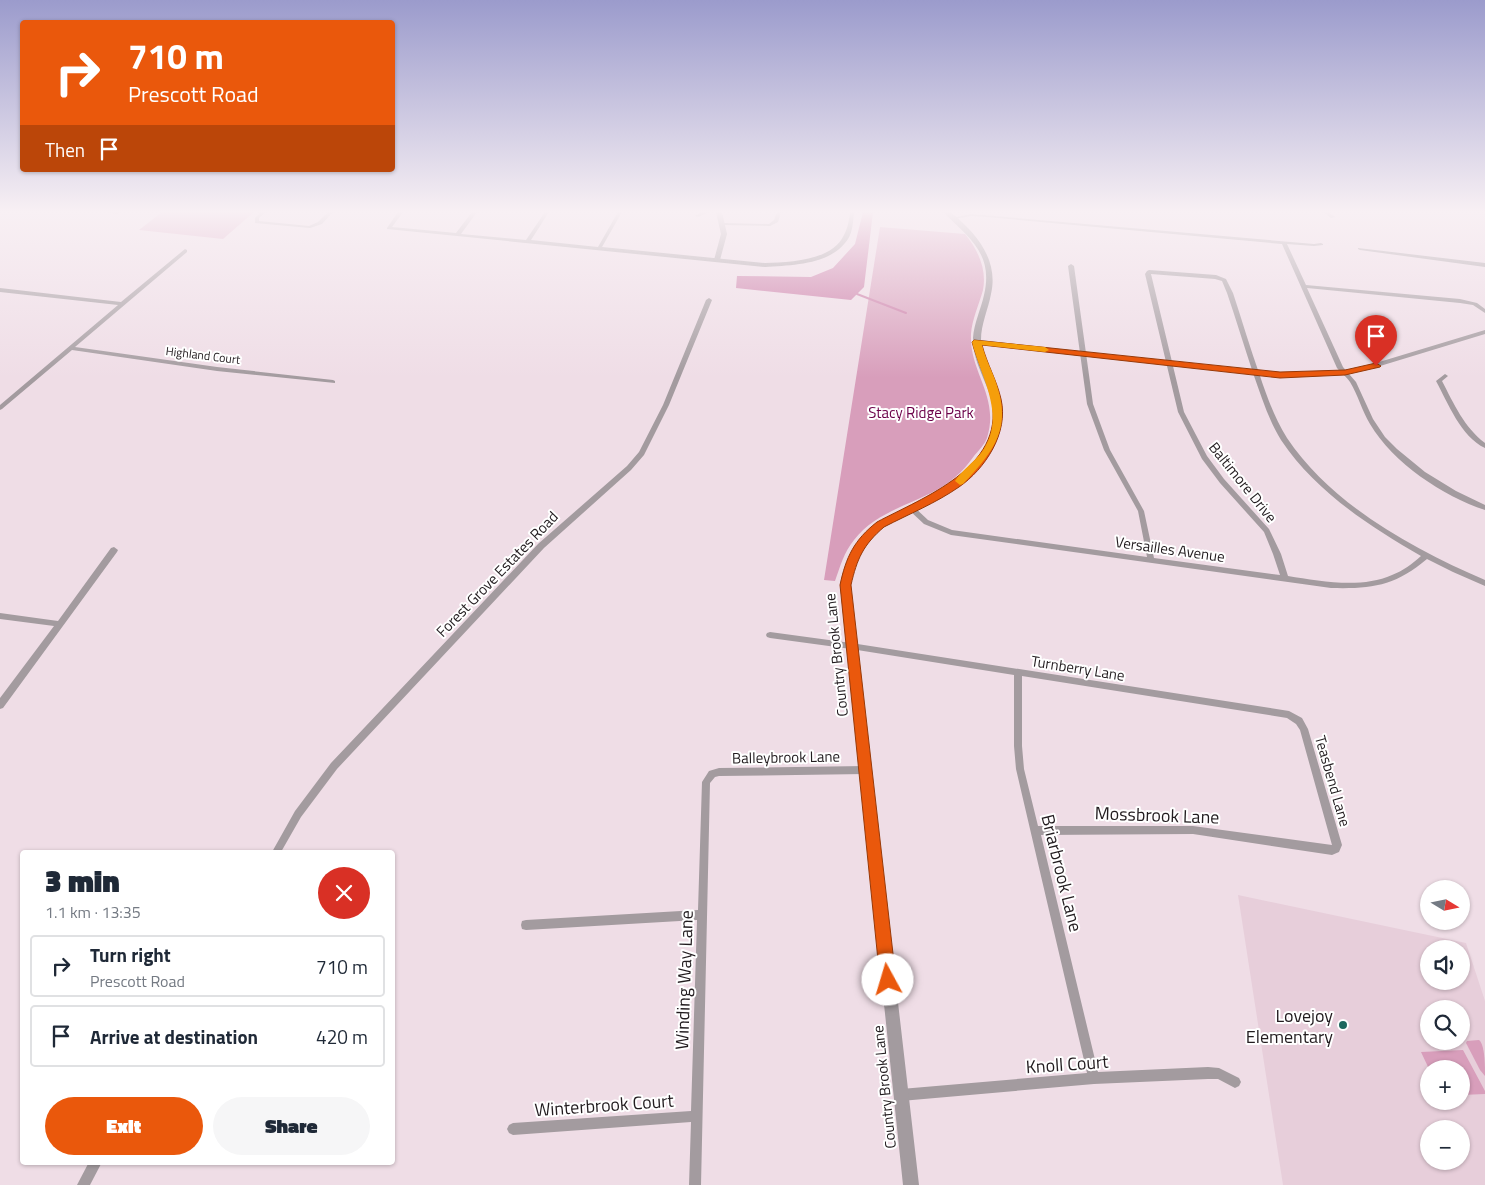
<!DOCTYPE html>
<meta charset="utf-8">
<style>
:root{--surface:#fff;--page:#f6f6f7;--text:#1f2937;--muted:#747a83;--line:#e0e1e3;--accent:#ea580c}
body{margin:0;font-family:"Titillium Web",sans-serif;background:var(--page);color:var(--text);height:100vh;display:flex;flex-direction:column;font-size:19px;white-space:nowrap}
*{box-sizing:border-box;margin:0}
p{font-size:16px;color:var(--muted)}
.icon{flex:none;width:28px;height:28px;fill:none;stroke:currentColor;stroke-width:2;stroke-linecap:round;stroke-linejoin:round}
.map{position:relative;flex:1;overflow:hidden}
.panel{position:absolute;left:20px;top:850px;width:375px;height:315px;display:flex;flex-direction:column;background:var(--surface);border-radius:5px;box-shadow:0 1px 4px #0004}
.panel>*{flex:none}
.top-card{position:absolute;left:20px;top:20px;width:375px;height:152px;border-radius:5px;box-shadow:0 1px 4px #0004;background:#ea580c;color:#fff;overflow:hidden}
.needle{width:32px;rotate:100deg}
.buttons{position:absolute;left:1420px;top:880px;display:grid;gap:10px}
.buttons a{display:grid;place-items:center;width:50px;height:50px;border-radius:50%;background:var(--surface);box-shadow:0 1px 4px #0004;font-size:25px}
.pin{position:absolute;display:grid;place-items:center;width:42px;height:42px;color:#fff;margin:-51px -21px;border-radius:50% 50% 50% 0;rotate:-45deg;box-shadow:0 0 5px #0007}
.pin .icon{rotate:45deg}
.me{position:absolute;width:55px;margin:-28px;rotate:354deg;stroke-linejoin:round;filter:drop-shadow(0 0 4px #0008)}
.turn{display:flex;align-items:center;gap:18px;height:105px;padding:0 25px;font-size:22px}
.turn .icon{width:65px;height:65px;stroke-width:2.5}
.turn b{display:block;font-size:35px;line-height:42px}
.then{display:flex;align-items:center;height:48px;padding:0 25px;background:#0003;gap:10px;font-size:19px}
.round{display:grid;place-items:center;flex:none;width:52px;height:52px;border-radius:26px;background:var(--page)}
.summary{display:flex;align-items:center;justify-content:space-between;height:85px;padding:0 25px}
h1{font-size:30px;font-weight:800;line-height:38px}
.button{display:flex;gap:10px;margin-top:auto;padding:10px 25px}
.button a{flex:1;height:58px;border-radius:30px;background:var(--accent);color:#fff;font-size:20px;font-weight:800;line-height:58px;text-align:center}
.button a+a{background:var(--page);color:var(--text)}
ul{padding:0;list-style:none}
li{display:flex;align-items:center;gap:15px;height:62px;margin:0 10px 8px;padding:0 15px;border:2px solid var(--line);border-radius:5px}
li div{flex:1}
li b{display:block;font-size:19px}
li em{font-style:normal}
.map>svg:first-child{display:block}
</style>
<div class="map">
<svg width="1485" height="1185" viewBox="0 0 1485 1185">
<rect width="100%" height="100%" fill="#efdde6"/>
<path fill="#e7ceda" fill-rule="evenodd" d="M1238 895 1466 943 1485 1001V1185H1283ZM1429 949H1461V981H1429ZM1429 1009H1461V1041H1429ZM1429 1069H1461V1101H1429ZM1429 1129H1461V1161H1429Z"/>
<g fill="#d89ebb">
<polygon points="162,212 254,212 223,239 139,230"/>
<path d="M880 227 965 234C978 250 987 269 983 290 979 305 972 319 971 334 969 372 1000 397 987 438 985 444 978 451 974 456 963 472 948 485 931 493 905 506 873 515 854 540 844 552 840 567 835 581L824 580Z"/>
<path d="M1479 1040C1485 1045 1485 1066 1485 1076L1480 1070 1466 1043 1467 1041Z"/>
<polygon points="1463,1050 1485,1091 1485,1094 1461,1095 1461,1069 1429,1069 1421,1052"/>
</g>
<polygon fill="#c976a3" points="863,212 873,212 864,287 851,300 736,288 737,276 811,277 833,268 855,244"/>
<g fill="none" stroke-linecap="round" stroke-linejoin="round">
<polyline stroke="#c976a3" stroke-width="2" points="857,294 906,313"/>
<g fill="#a39b9f" fill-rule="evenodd">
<path d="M108 212H123C120 214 111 214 108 212Z"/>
<polygon points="261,212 266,212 259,218 259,221 309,226 318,222 328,212 333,212 322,224 310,228 255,223 255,218"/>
<path d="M398 212H403L392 227 456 233 472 212H477L461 234 526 240 545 212H549L531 240 598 247 618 212H622L602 247 765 263C790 262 832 261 844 235 848 228 849 220 850 212H854C853 221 853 231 848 239 831 265 793 265 765 267L387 229V228Z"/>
<polygon points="702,212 708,212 699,217 695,216"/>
<polygon points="777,212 781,212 778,222 770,226 723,225 721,224 723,223 769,224 774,220"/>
<polygon points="1323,212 1328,212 1335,217 1331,218"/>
<path d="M971 214 1314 244 1321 243 1323 244V245L1314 246 1287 244 1306 285 1460 299 1477 303 1485 309V313L1473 305 1460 303 1307 288 1343 367 1356 382 1373 419 1385 437 1397 449 1425 472 1456 491 1485 505V510C1443 496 1393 463 1370 424 1362 411 1358 395 1350 382 1347 377 1341 373 1337 368L1282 244 987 217 971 216 954 219 952 218Z"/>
<polygon points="1358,248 1485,263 1485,267 1360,250 1358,249"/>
<polygon points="185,249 187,250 187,252 75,347 217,367 333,380 335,381 335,383 217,371 72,350 2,409 0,410 0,405 118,305 0,292 0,288 121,302"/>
<path d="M1071 264 1074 266 1093 404 1110 450 1144 511 1154 558 1280 575 1273 554 1264 532 1220 483 1202 459 1178 412 1145 274 1147 271 1149 270 1216 275 1226 279 1233 293C1242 320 1250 348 1260 376 1267 397 1275 419 1287 438 1332 505 1413 549 1485 580V586L1453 572 1427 559C1395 586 1372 589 1331 588L951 535 924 524 909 510 908 508 909 506H913L928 520 952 530 1147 557 1138 511 1104 450 1087 404 1068 266ZM1151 274 1215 279 1222 281 1227 293C1236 319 1244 346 1253 373 1261 395 1268 419 1281 440 1315 491 1369 526 1421 556 1412 564 1403 571 1392 575 1361 589 1320 581 1288 576L1281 554 1269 529 1224 479 1207 456 1184 412Z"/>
<polygon points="709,298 712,300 669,405 644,455 631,470 544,548 337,769 301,817 281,852 272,852 295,811 331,763 538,544 627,466 639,452 663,405 706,300"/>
<path d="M1445 374 1448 376 1442 381C1454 404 1464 427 1485 443V448C1461 437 1448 403 1436 381Z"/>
<polygon points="114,547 118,550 117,552 3,708 0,709 0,698 54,626 0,619 0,613 58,621 111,548"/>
<path d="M770 632 851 643 1289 711 1302 718 1308 729 1342 845 1339 852 1332 855 1193 834 1041 835 1098 1072 1208 1067 1219 1068 1239 1078 1241 1082 1239 1086 1235 1088 1218 1079H1208L1094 1084 901 1101 897 1099 895 1095 897 1091 901 1089 1087 1073 1016 769 1014 746V675L851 649 770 638 767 637 766 635 767 633ZM1022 676 1287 718 1296 724 1300 730 1332 845 1193 826H1038L1024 769 1022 746Z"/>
<polygon points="865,766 868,767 869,770 868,773 865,774 719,776 715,777 710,783 701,1185 689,1185 691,1122 513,1135 509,1133 507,1129 509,1125 513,1123 691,1111 697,920 526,930 522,929 521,925 522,921 526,920 698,910 702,782 709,771 719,768"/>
<polygon points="89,1162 102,1162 90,1185 77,1185"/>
</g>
<g fill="#a39b9f" fill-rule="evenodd">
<polygon points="716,212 722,212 727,234 720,260 717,262 714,260 721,234"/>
<path d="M943 212H950C976 232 999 260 991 294 988 310 981 324 981 340L1257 371 1304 373 1345 370 1366 366 1485 330V334L1367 370 1345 374 1304 377 1257 375 981 345C984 364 997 380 1000 399 1012 471 936 499 884 527 865 543 855 560 850 585L919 1185H903L840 585C844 563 853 544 870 529 880 520 893 514 905 508 941 490 984 469 993 426 999 394 972 369 973 338 974 323 981 309 984 295 994 253 968 237 943 212Z"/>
</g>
</g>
<linearGradient id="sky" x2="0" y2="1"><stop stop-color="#9b9bcc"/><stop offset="0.56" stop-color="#f8f0f4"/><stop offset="1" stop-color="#f8f0f4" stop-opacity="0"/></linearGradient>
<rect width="1485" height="378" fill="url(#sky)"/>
<path fill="#ea580c" stroke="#983908" d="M974 340 1280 372 1345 370 1376 363 1381 366 1380 367 1345 375 1280 378 982 345C987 364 997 381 1001 399 1009 433 985 469 959 487 936 503 909 514 884 527 863 545 857 559 851 585L896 980 894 986 888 988 883 986 880 980 840 585C846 557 854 540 877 522 924 497 1004 468 992 401 989 383 977 361 972 342Z"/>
<path fill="#f59e0b" d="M974 340 1045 347 1049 350 1045 352 982 345C986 361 994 374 998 389 1011 431 991 454 963 484L960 485 955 481C962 470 973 463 981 453 1008 417 981 378 972 342Z"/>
<circle fill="#1d675e" stroke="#fff" stroke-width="2" cx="1343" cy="1025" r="5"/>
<g text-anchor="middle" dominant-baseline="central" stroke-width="4" stroke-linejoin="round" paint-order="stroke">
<g font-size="12" fill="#221c1f" stroke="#fff">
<text transform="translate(203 355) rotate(7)">Highland Court</text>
</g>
<g font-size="15" fill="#6b0049" stroke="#fff">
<text x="921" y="412">Stacy Ridge Park</text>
</g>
<g font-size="15" fill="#221c1f" stroke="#fff">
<text transform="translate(1243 482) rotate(51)">Baltimore Drive</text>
<text transform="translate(1170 549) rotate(8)">Versailles Avenue</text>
<text transform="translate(497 574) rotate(-46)">Forest Grove Estates Road</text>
<text transform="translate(836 655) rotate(-96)">Country Brook Lane</text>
<text transform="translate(1078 668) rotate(9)">Turnberry Lane</text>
<text transform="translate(786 757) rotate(-1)">Balleybrook Lane</text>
<text transform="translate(1333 781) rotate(74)">Teasbend Lane</text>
<text transform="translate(884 1087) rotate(-96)">Country Brook Lane</text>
</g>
<g font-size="18" fill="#221c1f" stroke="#fff">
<text transform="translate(1157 815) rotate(2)">Mossbrook Lane</text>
<text transform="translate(1062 873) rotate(76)">Briarbrook Lane</text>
<text transform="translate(684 980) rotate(-88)">Winding Way Lane</text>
<text transform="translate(1067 1064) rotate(-4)">Knoll Court</text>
<text transform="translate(604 1105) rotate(-4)">Winterbrook Court</text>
</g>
<g font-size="18" fill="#221c1f" stroke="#fff" text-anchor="end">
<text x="1333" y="1015">Lovejoy<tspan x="1333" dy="21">Elementary</tspan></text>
</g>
</g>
</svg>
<div class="buttons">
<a><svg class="needle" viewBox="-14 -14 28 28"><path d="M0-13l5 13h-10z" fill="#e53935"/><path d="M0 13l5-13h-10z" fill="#747a83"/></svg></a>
<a><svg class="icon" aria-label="sound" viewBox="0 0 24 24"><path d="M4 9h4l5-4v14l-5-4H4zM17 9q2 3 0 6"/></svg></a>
<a><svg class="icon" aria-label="search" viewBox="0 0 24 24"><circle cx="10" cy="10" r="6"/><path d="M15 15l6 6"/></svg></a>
<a>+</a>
<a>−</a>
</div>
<div class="pin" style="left:1376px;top:366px;background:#d93025"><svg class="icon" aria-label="arrive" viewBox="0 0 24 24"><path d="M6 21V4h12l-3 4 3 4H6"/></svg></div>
<svg class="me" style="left:888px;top:980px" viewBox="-20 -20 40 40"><circle r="19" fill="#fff"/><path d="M0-13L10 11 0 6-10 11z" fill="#ea580c"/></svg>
<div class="top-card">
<div class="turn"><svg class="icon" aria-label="right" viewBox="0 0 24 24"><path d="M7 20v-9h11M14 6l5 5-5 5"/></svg><div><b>710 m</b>Prescott Road</div></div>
<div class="then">Then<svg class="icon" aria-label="arrive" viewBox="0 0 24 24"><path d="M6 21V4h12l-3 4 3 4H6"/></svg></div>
</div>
<section class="panel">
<div class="summary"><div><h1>3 min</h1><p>1.1 km · 13:35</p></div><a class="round" style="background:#d93025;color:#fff"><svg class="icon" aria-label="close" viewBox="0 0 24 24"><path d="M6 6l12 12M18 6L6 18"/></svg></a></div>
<ul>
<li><svg class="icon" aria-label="right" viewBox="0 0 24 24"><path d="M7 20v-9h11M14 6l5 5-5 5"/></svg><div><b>Turn right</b><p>Prescott Road</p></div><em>710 m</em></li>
<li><svg class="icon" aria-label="arrive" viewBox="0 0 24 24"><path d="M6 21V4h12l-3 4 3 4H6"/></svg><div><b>Arrive at destination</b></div><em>420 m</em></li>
</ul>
<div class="button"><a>Exit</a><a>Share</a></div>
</section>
</div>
